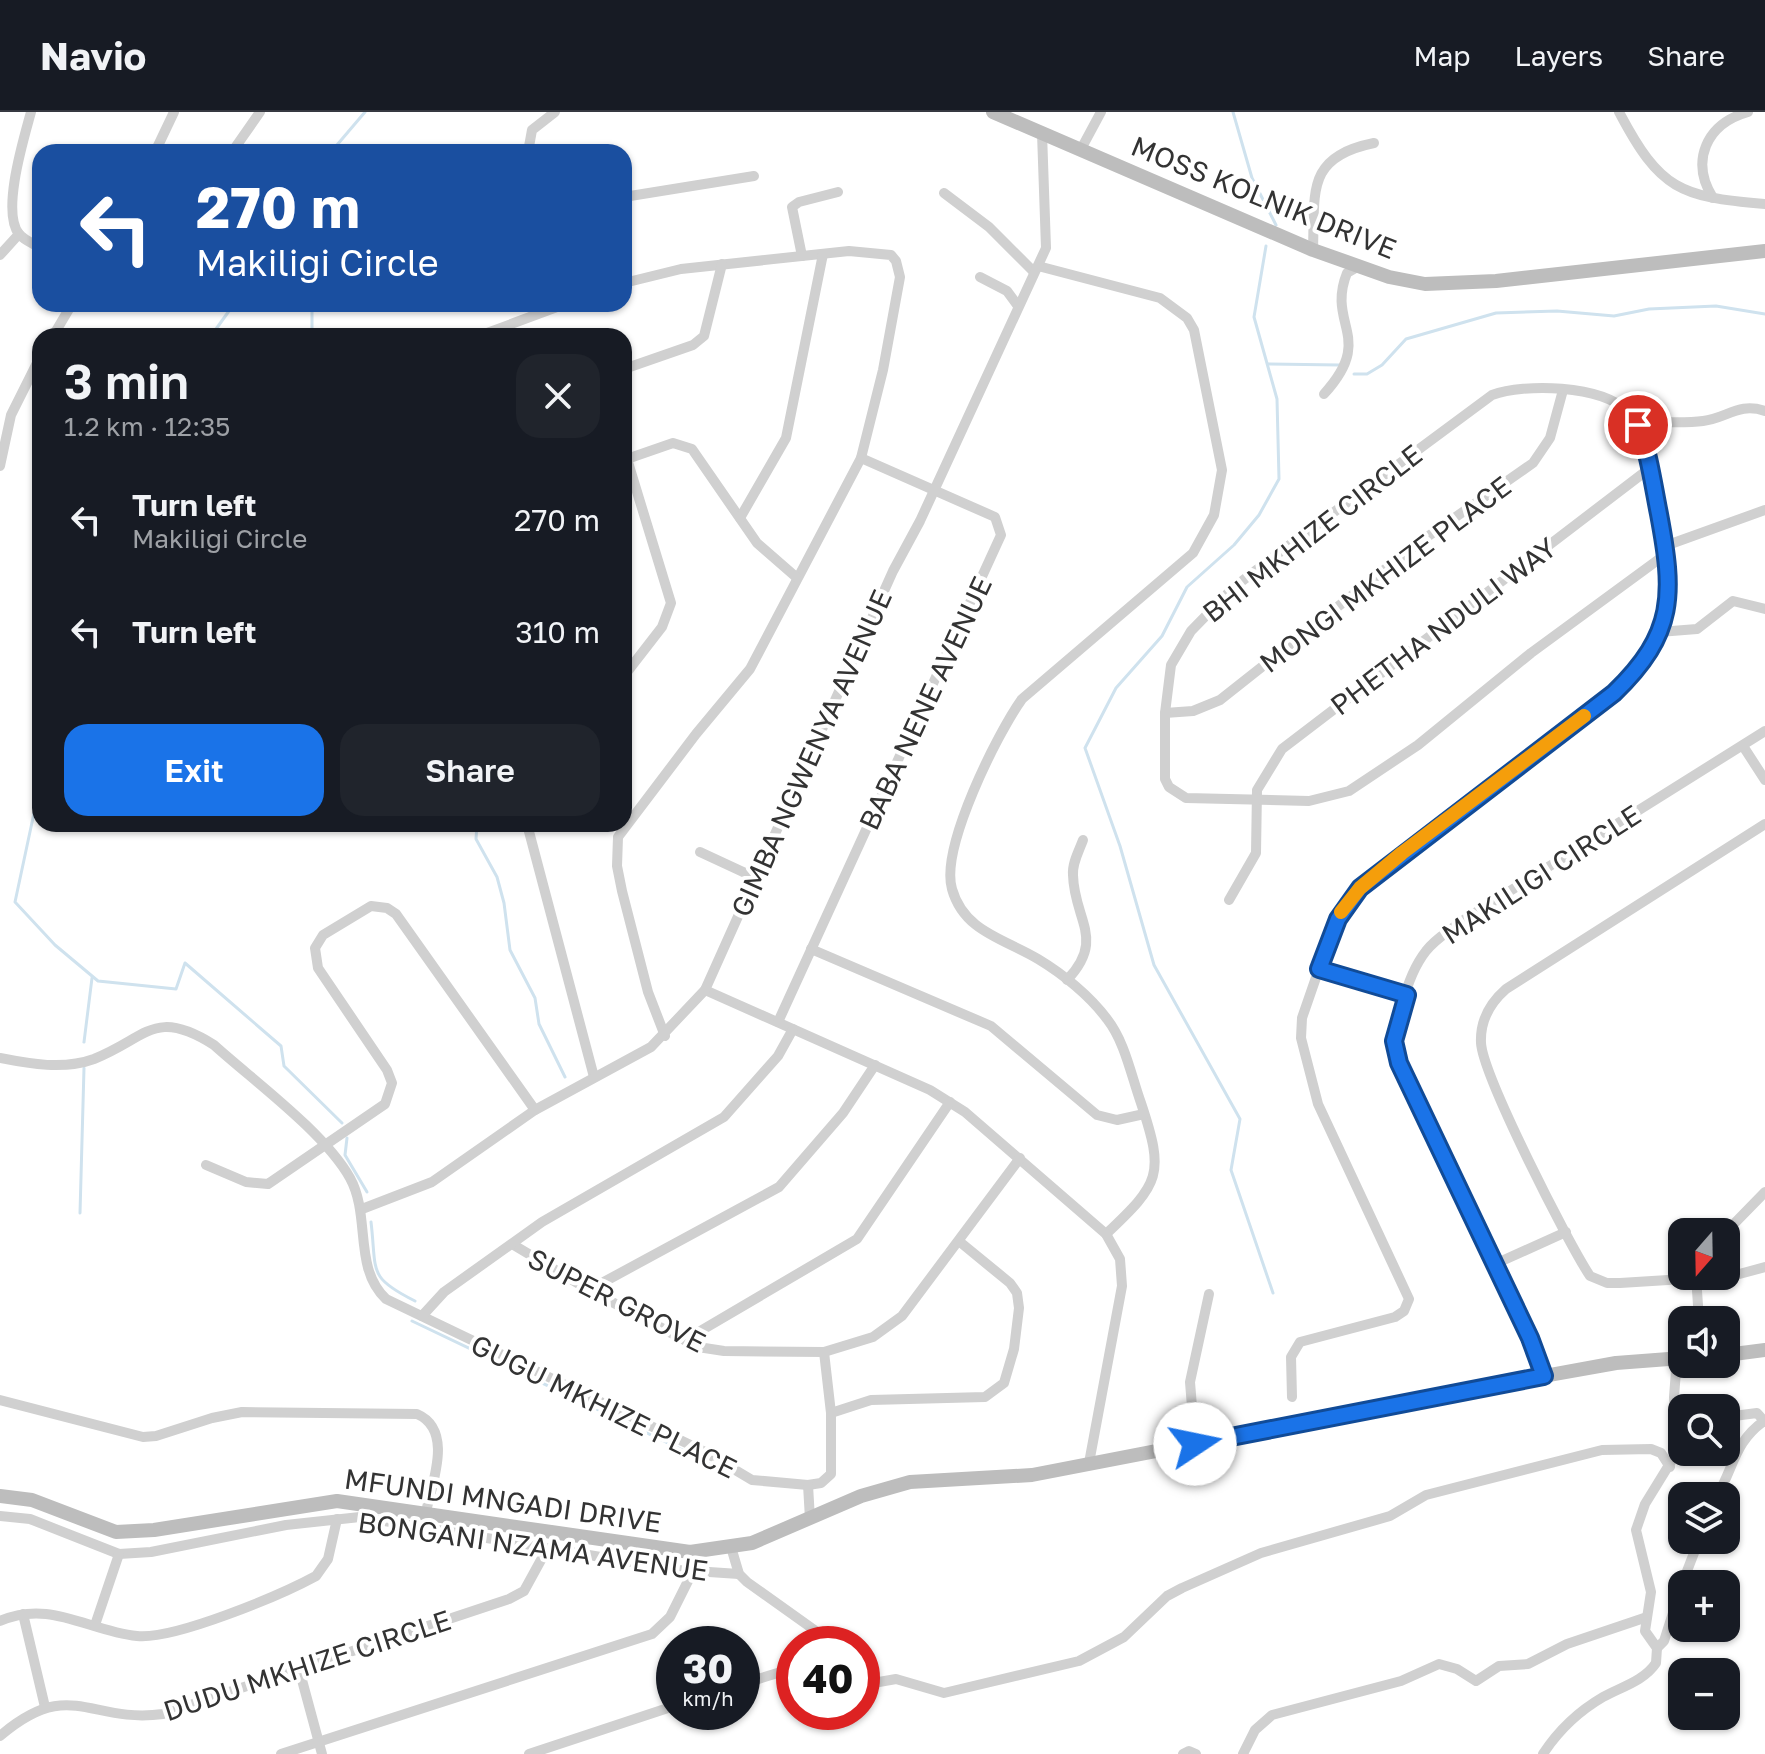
<!DOCTYPE html>
<meta charset="utf-8">
<style>
:root{--surface:#171b24;--page:#20242c;--text:#f1f3f6;--muted:#9ea1a6;--line:#363941;--accent:#1a73e8}
body{margin:0;font-family:"Golos Text",sans-serif;background:var(--page);color:var(--text);height:100vh;display:flex;flex-direction:column;font-size:30px;white-space:nowrap}
*{box-sizing:border-box;margin:0}
p{font-size:26px;color:var(--muted)}
.icon{flex:none;width:44px;height:44px;fill:none;stroke:currentColor;stroke-width:2;stroke-linecap:round;stroke-linejoin:round}
.map{position:relative;flex:1;overflow:hidden}
.side{position:absolute;left:32px;top:216px;width:600px;height:504px;display:flex;flex-direction:column;background:var(--surface);border-radius:24px;box-shadow:0 2px 6px #0004}
.side>*{flex:none}
.hud{position:absolute;left:32px;top:32px;width:600px;height:168px;border-radius:24px;box-shadow:0 2px 6px #0004;background:#1a4fa0;color:#fff;overflow:hidden}
.needle{width:52px;rotate:200deg}
.fabs{position:absolute;left:1668px;top:1106px;display:grid;gap:16px}
.fabs a{display:grid;place-items:center;width:72px;height:72px;border-radius:16px;background:var(--surface);box-shadow:0 2px 6px #0004;font-size:40px}
.speed{position:absolute;left:656px;top:1514px;display:flex;gap:16px;font-size:40px;font-weight:700;text-align:center}
.speed>*{display:grid;place-content:center;width:104px;height:104px;border-radius:50%;background:var(--surface);box-shadow:0 2px 6px #0004;line-height:1}
.speed small{font-size:20px;font-weight:400}
.speed .limit{border:12px solid #d22;background:#fff;color:#111}
.pin{position:absolute;display:grid;place-items:center;width:68px;height:68px;color:#fff;margin:-34px;border:4px solid #fff;border-radius:50%;box-shadow:0 2px 8px #0007}
.me{position:absolute;width:88px;margin:-44px;rotate:79deg;stroke-linejoin:round;filter:drop-shadow(0 0 6px #0008)}
.turn{display:flex;align-items:center;gap:28px;height:168px;padding:0 32px;font-size:36px}
.turn .icon{width:104px;height:104px;stroke-width:2.5}
.turn b{display:block;font-size:56px;line-height:68px}
.round{display:grid;place-items:center;flex:none;width:84px;height:84px;border-radius:24px;background:var(--page)}
.head{display:flex;align-items:center;justify-content:space-between;height:136px;padding:0 32px}
h1{font-size:48px;font-weight:600;line-height:60px}
.cta{display:flex;gap:16px;margin-top:auto;padding:16px 32px}
.cta a{flex:1;height:92px;border-radius:24px;background:var(--accent);color:#fff;font-size:32px;font-weight:600;line-height:92px;text-align:center}
.cta a+a{background:var(--page);color:var(--text)}
ul{padding:0;list-style:none}
li{display:flex;align-items:center;gap:24px;height:112px;padding:0 32px}
li div{flex:1}
li b{display:block;font-size:30px}
li em{font-style:normal}
header{display:flex;align-items:center;gap:48px;box-sizing:border-box;height:112px;padding:0 40px;background:var(--surface);border-bottom:2px solid var(--line)}
header strong{font-size:38px}
nav{display:flex;gap:44px;margin-inline-start:auto;font-size:28px}
.map>svg:first-child{display:block}
</style>
<header>
<strong>Navio</strong>
<nav><a>Map</a><a>Layers</a><a>Share</a></nav>
</header>
<div class="map">
<svg width="1765" height="1642" viewBox="0 0 1765 1642">
<rect width="100%" height="100%" fill="#fff"/>
<g fill="none" stroke-linecap="round" stroke-linejoin="round">
<g stroke="#cfe2ee" stroke-width="3">
<polyline points="1233,0 1252,66 1276,113"/>
<polyline points="331,40 365,0"/>
<polyline points="1266,134 1254,205 1277,287 1279,367 1259,403 1234,433 1187,475 1162,524 1116,576 1085,636 1120,734 1154,853 1240,1007 1231,1058 1273,1181"/>
<polyline points="211,224 234,192"/>
<polyline points="312,224 312,192"/>
<polyline points="1268,252 1339,253"/>
<polyline points="1354,262 1367,262 1382,253 1406,227 1496,201 1557,199 1614,204 1649,197 1716,194 1765,202"/>
<polyline points="40,673 15,790 55,833 98,869 176,877 185,851 281,934 284,954 342,1011"/>
<polyline points="477,712 476,727 497,765 504,791 510,838 535,886 539,912 565,965"/>
<polyline points="84,930 92,866"/>
<polyline points="347,1026 345,1043 367,1080"/>
<polyline points="80,1101 84,956"/>
<path d="M371 1110C377 1160 367 1165 415 1189"/>
<polyline points="412,1209 693,1343"/>
<polyline points="699,1346 718,1357 721,1364"/>
</g>
<g stroke="#d0d0d0" stroke-width="10">
<path d="M31 0C24 26 1 100 19 122 24 128 34 132 40 136"/>
<path d="M1619 0C1660 78 1680 85 1765 92"/>
<polyline points="1080,39 1101,0"/>
<polyline points="155,40 174,0"/>
<polyline points="232,40 260,0"/>
<polyline points="528,40 532,18 555,0"/>
<polyline points="944,81 989,115 1034,160"/>
<polyline points="624,85 754,64"/>
<path d="M1713 86C1690 49 1706 12 1748 0"/>
<path d="M1313 138C1315 79 1306 45 1374 31"/>
<polyline points="0,143 19,122"/>
<polyline points="802,144 792,95 799,90 838,80"/>
<path d="M1038 154 1160 186 1187 206 1194 218 1222 358 1214 403 1193 441 1022 587C997 622 940 736 952 777 964 820 1005 827 1038 847 1063 862 1090 884 1107 907 1125 930 1131 963 1141 991 1165 1063 1160 1071 1106 1122"/>
<polyline points="980,165 1007,179 1018,194"/>
<polyline points="624,171 681,157 849,139 891,143 896,149 900,165 883,258 861,346 750,557 696,622 618,725 617,754 622,779 648,880 665,924"/>
<polyline points="53,224 72,192"/>
<polyline points="479,224 565,192"/>
<polyline points="624,257 693,233 704,224 722,152"/>
<path d="M1324 282C1376 225 1326 213 1347 161L1359 154"/>
<path d="M1638 313C1660 308 1681 312 1703 309 1727 306 1739 290 1765 299"/>
<polyline points="624,348 673,331 692,337 757,431 796,465"/>
<polyline points="0,354 11,303 40,245"/>
<polyline points="740,406 786,326 823,142"/>
<polyline points="1665,434 1765,398"/>
<polyline points="1659,520 1697,517 1733,489 1765,497"/>
<polyline points="624,564 662,515 671,491 627,347"/>
<polyline points="1165,601 1193,599 1220,588 1417,432 1533,351 1550,326 1563,278"/>
<polyline points="1743,634 1765,668"/>
<polyline points="527,712 594,965"/>
<path d="M1765 712 1506 877C1490 891 1480 909 1481 931 1483 964 1568 1131 1590 1164L1607 1171H1620L1732 1164 1765 1155"/>
<polyline points="700,740 756,766"/>
<polyline points="1229,788 1256,741 1257,678 1282,637 1650,356"/>
<polyline points="811,837 991,914 1097,1003 1117,1008 1144,1002"/>
<polyline points="1319,857 1407,883"/>
<path d="M1067 868C1106 827 1074 808 1073 763 1072 751 1079 739 1083 728"/>
<polyline points="705,878 930,978 965,1000 1106,1122 1120,1147 1122,1174 1089,1351"/>
<polyline points="778,910 1001,423 995,405 861,346"/>
<path d="M0 946C30 952 64 958 94 947 147 926 154 895 214 933 255 970 324 1020 350 1066 371 1104 353 1156 386 1187L705 1340 752 1368 808 1373 821 1371 831 1362V1301L824 1240"/>
<polyline points="206,1053 246,1070 268,1072 385,992 392,971 387,958 318,856 315,836 323,823 371,794 387,796 396,802 535,998"/>
<polyline points="362,1097 432,1070 535,998 651,935 705,878 893,459 920,409 1046,136 1042,21"/>
<polyline points="1726,1120 1765,1080"/>
<polyline points="512,1132 589,1178 698,1235 724,1239 824,1240 873,1225 902,1204 1020,1046"/>
<polyline points="1495,1152 1566,1120"/>
<polyline points="1696,1164 1699,1208"/>
<polyline points="589,1178 779,1075 843,1001 875,953"/>
<polyline points="422,1204 444,1180 542,1110 724,1005 778,944 793,917"/>
<polyline points="685,1228 857,1127 950,990"/>
<path d="M1544 1264 1530 1226 1399 951C1390 922 1407 863 1426 839 1435 827 1448 820 1459 811L1765 619"/>
<path d="M1292 1285 1291 1245 1300 1230 1395 1205 1404 1199 1409 1187 1318 992 1301 926 1302 906 1329 828 1346 792 1360 776 1614 581C1636 560 1657 536 1665 506 1668 492 1670 477 1670 463 1668 432 1648 319 1627 299 1600 273 1525 271 1492 283L1272 446 1233 476 1191 519 1171 553 1165 601V667L1169 675 1186 686 1309 689 1349 679 1418 633 1531 541 1666 442"/>
<path d="M0 1288 143 1325 156 1324 212 1306 242 1300 417 1302C454 1318 432 1371 426 1400"/>
<polyline points="831,1301 871,1288 985,1285 1004,1271 1014,1237 1019,1196 1017,1181 1010,1171 960,1130"/>
<polyline points="1726,1305 1757,1301 1765,1310"/>
<polyline points="1195,1332 1190,1270 1209,1182"/>
<polyline points="808,1373 810,1407"/>
<path d="M1717 1384C1734 1355 1735 1329 1764 1309"/>
<polyline points="0,1404 30,1407 119,1442 151,1440 286,1413 360,1405 679,1458 739,1462"/>
<polyline points="731,1435 739,1462 747,1470 834,1532"/>
<polyline points="1682,1472 1699,1428"/>
<polyline points="23,1502 45,1595"/>
<path d="M0 1509C50 1487 88 1519 137 1524 174 1528 281 1483 316 1464L328 1447 337 1407"/>
<polyline points="95,1513 119,1442"/>
<polyline points="1657,1536 1664,1529 1682,1473"/>
<polyline points="299,1557 322,1642"/>
<polyline points="742,1572 794,1556"/>
<polyline points="862,1573 896,1567 944,1581 1079,1549 1124,1525 1167,1484 1182,1476 1261,1441 1390,1404 1426,1383 1602,1338 1651,1337 1661,1341 1670,1355"/>
<path d="M0 1624C70 1564 89 1612 163 1602L509 1487 524 1479 547 1437"/>
<polyline points="281,1642 652,1522 670,1505 693,1459"/>
<polyline points="529,1642 674,1594"/>
<polyline points="1183,1642 1189,1639 1196,1642"/>
<polyline points="1243,1642 1255,1618 1272,1603 1401,1569 1439,1552 1457,1557 1476,1569 1499,1554 1528,1552 1567,1532 1647,1505"/>
<path d="M1543 1642C1558 1619 1579 1599 1603 1585 1621 1575 1644 1569 1656 1551L1657 1536 1645 1519 1651 1480 1636 1418 1645 1392 1677 1340 1674 1285 1677 1246"/>
</g>
<g stroke="#bdbdbd" stroke-width="14">
<polyline points="993,0 1313,138 1389,165 1425,172 1496,169 1765,139"/>
<polyline points="1726,1243 1765,1238"/>
<polyline points="0,1384 32,1388 116,1420 154,1418 337,1389 690,1440 752,1431 861,1384 910,1370 1032,1363 1544,1264 1616,1251 1682,1246"/>
</g>
</g>
<g fill="none" stroke-linecap="round" stroke-linejoin="round">
<g stroke="#114b97" stroke-width="20">
<path id="route" d="M1195 1332 1544 1264 1530 1226 1399 951 1394 929 1407 883 1319 857 1338 807 1360 776 1614 581C1676 521 1674 482 1659 402 1653 372 1649 341 1638 313"/>
</g>
<use href="#route" stroke="#1a73e8" stroke-width="14"/>
<polyline stroke="#f59e0b" stroke-width="14" points="1341,800 1360,776 1402,741 1584,604"/>
</g>
<g text-anchor="middle" dominant-baseline="central" stroke-width="8" stroke-linejoin="round" paint-order="stroke">
<g font-size="28" fill="#333" stroke="#fff">
<text transform="translate(1264 85) rotate(22)">MOSS KOLNIK DRIVE</text>
<text transform="translate(1312 421) rotate(-38)">BHI MKHIZE CIRCLE</text>
<text transform="translate(1385 462) rotate(-37)">MONGI MKHIZE PLACE</text>
<text transform="translate(1443 514) rotate(-37)">PHETHA NDULI WAY</text>
<text transform="translate(925 591) rotate(-65)">BABA NENE AVENUE</text>
<text transform="translate(811 641) rotate(-66)">GIMBA NGWENYA AVENUE</text>
<text transform="translate(1541 762) rotate(-33)">MAKILIGI CIRCLE</text>
<text transform="translate(617 1188) rotate(27)">SUPER GROVE</text>
<text transform="translate(604 1294) rotate(26)">GUGU MKHIZE PLACE</text>
<text transform="translate(503 1388) rotate(8)">MFUNDI MNGADI DRIVE</text>
<text transform="translate(533 1434) rotate(8)">BONGANI NZAMA AVENUE</text>
<text transform="translate(307 1553) rotate(-18)">DUDU MKHIZE CIRCLE</text>
</g>
</g>
</svg>
<div class="fabs">
<a><svg class="needle" viewBox="-14 -14 28 28"><path d="M0-13l5 13h-10z" fill="#e53935"/><path d="M0 13l5-13h-10z" fill="#9ea1a6"/></svg></a>
<a><svg class="icon" aria-label="sound" viewBox="0 0 24 24"><path d="M4 9h4l5-4v14l-5-4H4zM17 9q2 3 0 6"/></svg></a>
<a><svg class="icon" aria-label="search" viewBox="0 0 24 24"><circle cx="10" cy="10" r="6"/><path d="M15 15l6 6"/></svg></a>
<a><svg class="icon" aria-label="layers" viewBox="0 0 24 24"><path d="M12 4l9 5-9 5-9-5zM3 14l9 5 9-5"/></svg></a>
<a>+</a>
<a>−</a>
</div>
<div class="speed"><div>30<small>km/h</small></div><div class="limit">40</div></div>
<div class="pin" style="left:1638px;top:313px;background:#d93025"><svg class="icon" aria-label="arrive" viewBox="0 0 24 24"><path d="M6 21V4h12l-3 4 3 4H6"/></svg></div>
<svg class="me" style="left:1195px;top:1332px" viewBox="-20 -20 40 40"><circle r="19" fill="#fff"/><path d="M0-13L10 11 0 6-10 11z" fill="#1a73e8"/></svg>
<div class="hud">
<div class="turn"><svg class="icon" aria-label="left" viewBox="0 0 24 24"><path d="M17 20v-9H6M10 6l-5 5 5 5"/></svg><div><b>270 m</b>Makiligi Circle</div></div>
</div>
<section class="side">
<div class="head"><div><h1>3 min</h1><p>1.2 km · 12:35</p></div><a class="round"><svg class="icon" aria-label="close" viewBox="0 0 24 24"><path d="M6 6l12 12M18 6L6 18"/></svg></a></div>
<ul>
<li><svg class="icon" aria-label="left" viewBox="0 0 24 24"><path d="M17 20v-9H6M10 6l-5 5 5 5"/></svg><div><b>Turn left</b><p>Makiligi Circle</p></div><em>270 m</em></li>
<li><svg class="icon" aria-label="left" viewBox="0 0 24 24"><path d="M17 20v-9H6M10 6l-5 5 5 5"/></svg><div><b>Turn left</b></div><em>310 m</em></li>
</ul>
<div class="cta"><a>Exit</a><a>Share</a></div>
</section>
</div>
